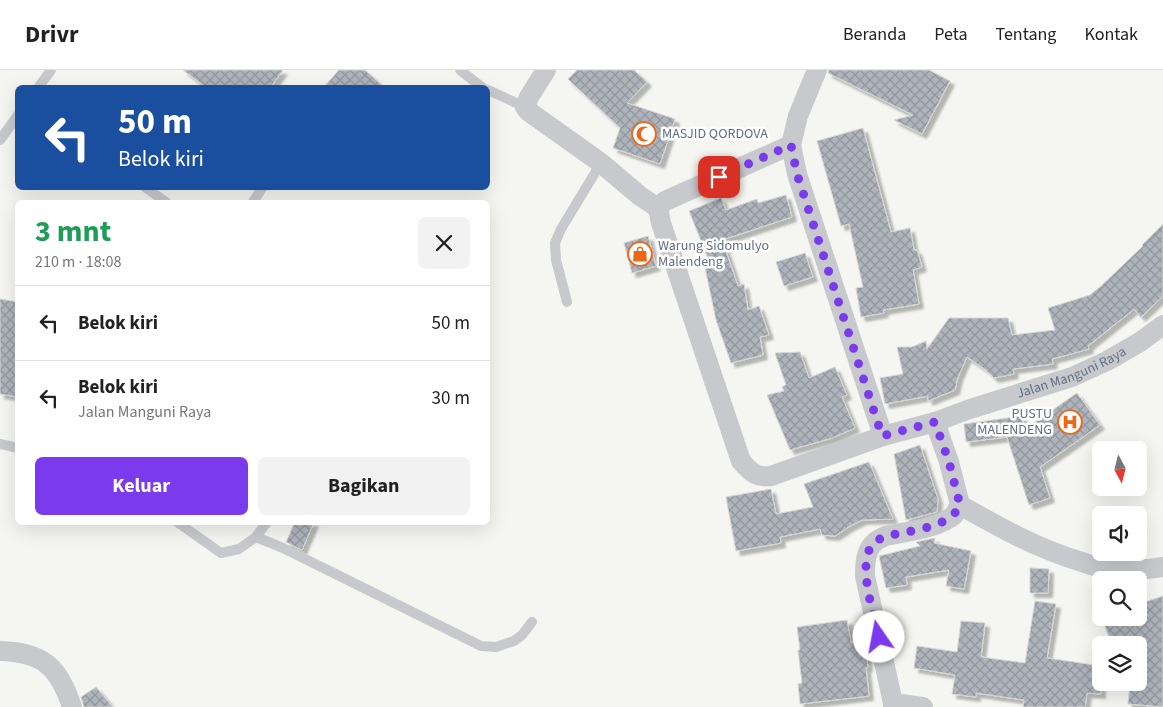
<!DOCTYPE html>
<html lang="id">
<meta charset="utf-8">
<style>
:root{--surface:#fff;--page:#f2f2f2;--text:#222;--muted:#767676;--line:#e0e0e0;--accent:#7c3aed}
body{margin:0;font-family:"Source Sans 3",sans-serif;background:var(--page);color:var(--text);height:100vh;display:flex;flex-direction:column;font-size:19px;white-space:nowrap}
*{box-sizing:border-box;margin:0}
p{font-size:16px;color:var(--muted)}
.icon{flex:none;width:28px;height:28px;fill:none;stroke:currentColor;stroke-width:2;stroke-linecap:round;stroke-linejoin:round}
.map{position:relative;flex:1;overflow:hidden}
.drawer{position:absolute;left:15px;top:130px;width:475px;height:325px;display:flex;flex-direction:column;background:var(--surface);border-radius:8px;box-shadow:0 5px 20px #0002}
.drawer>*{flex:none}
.banner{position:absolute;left:15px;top:15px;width:475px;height:105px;border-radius:8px;box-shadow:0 5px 20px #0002;background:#1a4fa0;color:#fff;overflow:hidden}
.needle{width:32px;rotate:173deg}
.fabs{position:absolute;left:1092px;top:371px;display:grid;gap:10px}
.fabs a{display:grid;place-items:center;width:55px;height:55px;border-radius:8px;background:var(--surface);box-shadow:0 5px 20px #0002;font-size:25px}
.pin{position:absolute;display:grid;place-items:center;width:42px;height:42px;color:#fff;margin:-21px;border-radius:10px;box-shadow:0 2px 8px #0006}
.me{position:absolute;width:55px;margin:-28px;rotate:348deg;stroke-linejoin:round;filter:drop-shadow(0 0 4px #0008)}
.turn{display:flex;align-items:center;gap:18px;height:105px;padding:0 20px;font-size:22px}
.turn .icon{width:65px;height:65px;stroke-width:2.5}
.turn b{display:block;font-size:35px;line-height:42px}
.round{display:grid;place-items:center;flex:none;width:52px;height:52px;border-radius:8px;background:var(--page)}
.summary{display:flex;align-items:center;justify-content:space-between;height:85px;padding:0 20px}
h1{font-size:30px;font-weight:700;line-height:38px;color:#1e9e55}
.cta{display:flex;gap:10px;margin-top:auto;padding:10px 20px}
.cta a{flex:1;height:58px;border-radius:8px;background:var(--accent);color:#fff;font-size:20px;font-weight:700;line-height:58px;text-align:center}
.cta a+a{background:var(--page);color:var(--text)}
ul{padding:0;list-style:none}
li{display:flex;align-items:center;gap:15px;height:75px;padding:0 20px;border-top:1px solid var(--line)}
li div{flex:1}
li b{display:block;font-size:19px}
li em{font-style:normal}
header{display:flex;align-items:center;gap:30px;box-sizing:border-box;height:70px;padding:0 25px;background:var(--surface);border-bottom:1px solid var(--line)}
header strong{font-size:24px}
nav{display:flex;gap:28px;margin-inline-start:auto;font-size:18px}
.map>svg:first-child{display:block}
</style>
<header>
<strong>Drivr</strong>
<nav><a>Beranda</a><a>Peta</a><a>Tentang</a><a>Kontak</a></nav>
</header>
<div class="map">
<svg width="1163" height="637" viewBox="0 0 1163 637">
<defs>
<pattern id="building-cross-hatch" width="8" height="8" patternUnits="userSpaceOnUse" patternTransform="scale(1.25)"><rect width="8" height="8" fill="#afb4bc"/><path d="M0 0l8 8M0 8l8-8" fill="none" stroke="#92979e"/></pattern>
<filter id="shadow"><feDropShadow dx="4.5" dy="4.5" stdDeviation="1" flood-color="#0004"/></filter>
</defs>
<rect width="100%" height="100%" fill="#f5f5f1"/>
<g fill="url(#building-cross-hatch)" stroke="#d6d6d4" filter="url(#shadow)">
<polygon points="183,0 283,0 270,18 207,18"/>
<polygon points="339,0 365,0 385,18 323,18"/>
<polygon points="577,0 634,0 647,12 627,33 675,49 660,94 613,78 620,58 568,9"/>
<polygon points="829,0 929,0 950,11 922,64 894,50 913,45 828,3"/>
<polygon points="863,58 891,162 910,158 914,180 917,180 922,197 913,200 919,234 883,240 884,243 861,247 856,218 863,217 849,154 841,156 817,71"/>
<polygon points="786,125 792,147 722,170 738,216 744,214 748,240 759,236 769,265 760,267 763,285 731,293 716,250 704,193 709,191 689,141 721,128 726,140 757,129 758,133"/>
<polygon points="1163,154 1163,226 1141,247 1134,239 1088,276 1089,279 1052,289 1053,294 1013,299 1014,304 994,308 986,300 967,287 958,307 955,320 928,331 928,326 885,334 880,308 903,304 897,277 912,277 926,271 927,279 949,248 1008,248 1012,265 1055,260 1048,238 1090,225 1101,216 1143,176 1142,175"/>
<polygon points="648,166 656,196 632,203 624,173"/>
<polygon points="805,183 813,207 784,216 776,192"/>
<polygon points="0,229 18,232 18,327 0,324"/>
<polygon points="800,282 809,308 835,297 847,325 842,327 855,358 832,368 790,380 767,325 784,321 782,317 786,315 775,283"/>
<polygon points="1077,323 1100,355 1040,397 1050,428 1029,435 1007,367 966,372 964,354 1022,346 1024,360"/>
<polygon points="920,375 938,429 937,442 906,450 894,384"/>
<polygon points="869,392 893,449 862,450 850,456 835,466 822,465 820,459 780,467 781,473 736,481 726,427 771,419 776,444 813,437 804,414"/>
<polygon points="295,452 314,452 302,480 286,472"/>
<polygon points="935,468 934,473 971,481 964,519 946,516 949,500 906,507 907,515 886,518 879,486 920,476 916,472"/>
<polygon points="1030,498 1049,499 1048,523 1030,523"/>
<polygon points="1163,526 1163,637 1128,634 1130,612 1139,612 1139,575 1112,575 1102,548 1139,548 1139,534"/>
<polygon points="1035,531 1056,534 1047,588 1101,596 1101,624 1087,623 1085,637 1023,637 1024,630 976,623 976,627 952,624 955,605 914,598 917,576 957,582 961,551 985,553 981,587 1025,593"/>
<polygon points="847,550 851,573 864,571 868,597 866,598 869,626 800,634 798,614 802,613 798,580 800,580 797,557"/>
<polygon points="96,617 113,637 84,637 81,627"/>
</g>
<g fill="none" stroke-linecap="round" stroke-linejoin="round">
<g stroke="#c7c9cd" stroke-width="10">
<polyline points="460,0 483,18"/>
<polyline points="38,18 51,0"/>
<polyline points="488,20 525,37"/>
<polyline points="0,70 18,45"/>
<polyline points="146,118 166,132"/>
<polyline points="253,132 262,118"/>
<polyline points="567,232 556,190 555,173 561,159 601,93"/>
<polyline points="0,374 18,378"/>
<polyline points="177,452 221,483 239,479 256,467 283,478 481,576 496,577 514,571 522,565 532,552"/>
<polyline points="256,467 267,452"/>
</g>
<g stroke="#c7c9cd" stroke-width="20">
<polyline points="546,0 529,27 525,37 528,41 601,93 640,126 658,138"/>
<path id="s1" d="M817 0 798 46 791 75 797 104 883 366 935 352 970 339 1072 307 1107 291 1140 272 1163 255"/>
<path d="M791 75 665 131 658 138 661 153 741 391C750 402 757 408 771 406L883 366"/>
<path d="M960 435C999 457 1036 478 1079 491 1088 494 1096 497 1105 499 1125 502 1144 500 1163 497"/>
<path d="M0 581C43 582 59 597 72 637"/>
<polyline points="893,633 923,637"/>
<path d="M893 637V633L865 506C865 495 865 480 875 472 878 469 882 468 885 466 905 462 940 458 954 445 956 442 958 438 960 435L949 392 935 352"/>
</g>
</g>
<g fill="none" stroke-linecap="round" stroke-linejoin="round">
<path stroke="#7c3aed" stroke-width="9" stroke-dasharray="0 16.2" d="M719 107 791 75 797 104 882 366 935 352 949 392 960 435C958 439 956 442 953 445 939 458 905 462 886 466 881 469 875 470 872 475 857 495 874 544 879 567"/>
</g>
<defs>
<g id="mosque-ring" transform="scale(1.25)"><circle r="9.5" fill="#fff" stroke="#ec671a" stroke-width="1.5"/><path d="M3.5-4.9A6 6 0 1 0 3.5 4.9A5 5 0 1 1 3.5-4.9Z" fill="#ec671a"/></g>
<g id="shop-ring" transform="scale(1.25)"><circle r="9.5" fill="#fff" stroke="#ec671a" stroke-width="1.5"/><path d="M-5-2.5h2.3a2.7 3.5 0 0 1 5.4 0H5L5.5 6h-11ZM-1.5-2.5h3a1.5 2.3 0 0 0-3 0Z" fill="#ec671a"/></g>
<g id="hospital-ring" transform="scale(1.25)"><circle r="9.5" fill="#fff" stroke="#ec671a" stroke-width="1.5"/><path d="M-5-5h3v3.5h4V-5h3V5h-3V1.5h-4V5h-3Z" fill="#ec671a"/></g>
</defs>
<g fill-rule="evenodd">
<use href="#mosque-ring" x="644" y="64"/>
<use href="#shop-ring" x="640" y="184"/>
<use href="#hospital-ring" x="1070" y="352"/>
</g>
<g text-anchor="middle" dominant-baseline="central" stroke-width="5" stroke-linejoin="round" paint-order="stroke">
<g font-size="14" fill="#627084" stroke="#fff" text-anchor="start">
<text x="662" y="64">MASJID QORDOVA</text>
<text x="658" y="176">Warung Sidomulyo<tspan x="658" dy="16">Malendeng</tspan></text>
<text x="1052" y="344" text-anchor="end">PUSTU<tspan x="1052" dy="16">MALENDENG</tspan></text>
</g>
<g font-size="14" fill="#627084" stroke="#fff">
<text stroke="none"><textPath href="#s1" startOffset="584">Jalan Manguni Raya</textPath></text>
</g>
</g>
</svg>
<div class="fabs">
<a><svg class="needle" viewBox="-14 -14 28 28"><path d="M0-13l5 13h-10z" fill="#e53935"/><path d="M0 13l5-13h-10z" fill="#767676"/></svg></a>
<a><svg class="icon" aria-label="sound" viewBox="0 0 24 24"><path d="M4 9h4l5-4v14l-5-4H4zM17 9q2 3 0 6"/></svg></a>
<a><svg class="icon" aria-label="search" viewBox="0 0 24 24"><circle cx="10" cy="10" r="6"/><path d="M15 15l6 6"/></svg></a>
<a><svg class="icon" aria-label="layers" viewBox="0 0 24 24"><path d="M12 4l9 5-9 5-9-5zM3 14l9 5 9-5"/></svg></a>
</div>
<div class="pin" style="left:719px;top:107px;background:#d93025"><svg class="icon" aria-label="arrive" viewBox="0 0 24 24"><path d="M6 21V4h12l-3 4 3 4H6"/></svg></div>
<svg class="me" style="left:879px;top:567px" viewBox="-20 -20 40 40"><circle r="19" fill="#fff"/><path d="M0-13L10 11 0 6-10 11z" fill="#7c3aed"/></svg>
<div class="banner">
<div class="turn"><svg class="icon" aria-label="left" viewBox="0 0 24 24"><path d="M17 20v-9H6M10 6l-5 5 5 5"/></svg><div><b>50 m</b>Belok kiri</div></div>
</div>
<section class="drawer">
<div class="summary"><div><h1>3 mnt</h1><p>210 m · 18:08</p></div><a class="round"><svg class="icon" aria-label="close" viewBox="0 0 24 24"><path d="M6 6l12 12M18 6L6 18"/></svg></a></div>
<ul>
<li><svg class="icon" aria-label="left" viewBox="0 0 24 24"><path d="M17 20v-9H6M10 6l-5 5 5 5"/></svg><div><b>Belok kiri</b></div><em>50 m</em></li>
<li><svg class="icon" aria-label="left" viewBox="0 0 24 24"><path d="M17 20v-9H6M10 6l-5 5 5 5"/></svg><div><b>Belok kiri</b><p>Jalan Manguni Raya</p></div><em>30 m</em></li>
</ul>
<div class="cta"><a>Keluar</a><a>Bagikan</a></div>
</section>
</div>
